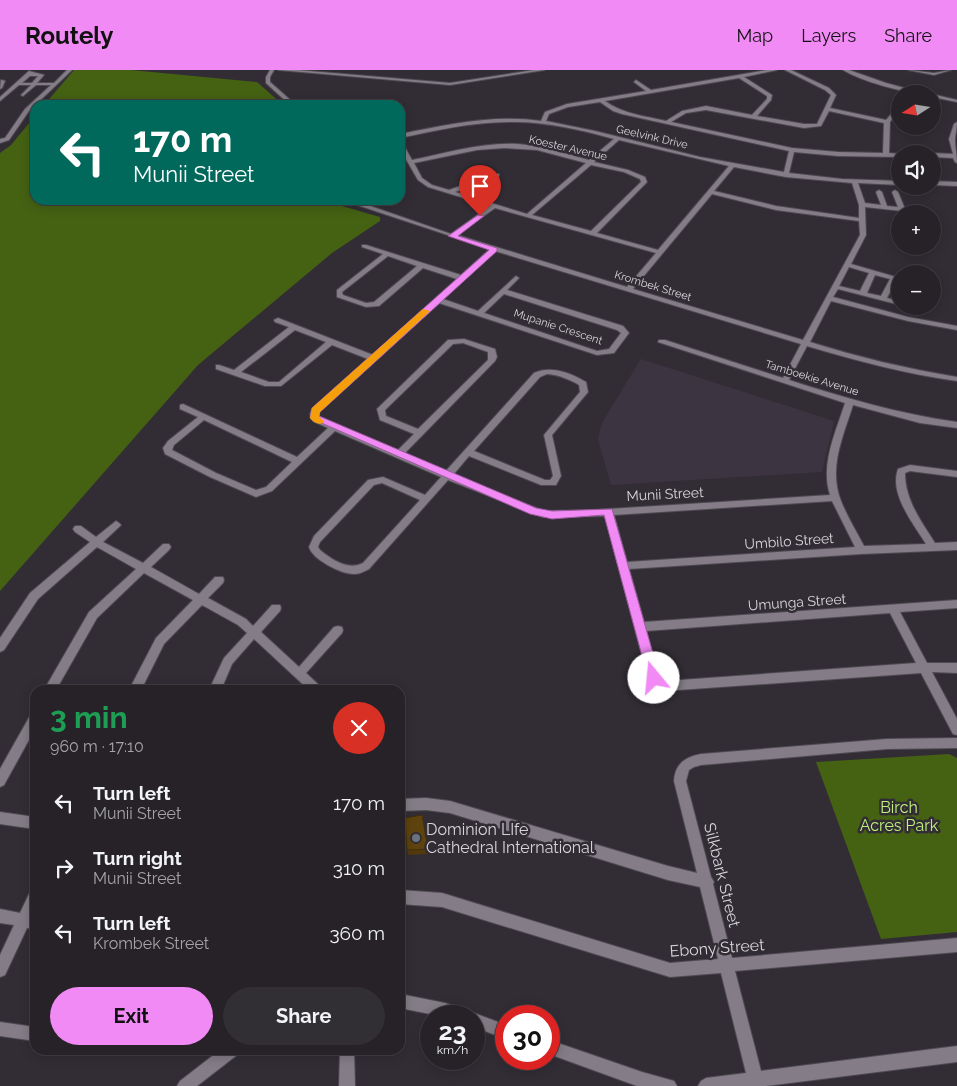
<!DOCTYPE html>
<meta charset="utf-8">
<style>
:root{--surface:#262228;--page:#322f34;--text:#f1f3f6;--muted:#a4a4a8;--line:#423f45;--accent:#f18af4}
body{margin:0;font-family:Raleway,sans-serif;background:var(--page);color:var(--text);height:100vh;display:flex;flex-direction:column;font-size:19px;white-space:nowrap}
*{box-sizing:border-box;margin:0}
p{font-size:16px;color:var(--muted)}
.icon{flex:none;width:28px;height:28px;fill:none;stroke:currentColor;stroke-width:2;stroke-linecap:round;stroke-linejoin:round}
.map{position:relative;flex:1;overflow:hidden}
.details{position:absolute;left:30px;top:615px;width:375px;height:370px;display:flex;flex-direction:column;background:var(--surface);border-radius:15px;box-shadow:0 2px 12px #0003,0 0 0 1px var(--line)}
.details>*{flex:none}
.hud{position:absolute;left:30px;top:30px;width:375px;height:105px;border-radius:15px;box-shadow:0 2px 12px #0003,0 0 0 1px var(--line);background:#00695c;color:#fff;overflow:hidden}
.needle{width:32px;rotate:258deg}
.controls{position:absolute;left:891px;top:15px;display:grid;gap:10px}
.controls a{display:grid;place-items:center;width:50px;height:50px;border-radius:50%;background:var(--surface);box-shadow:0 2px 12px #0003,0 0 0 1px var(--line);font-size:25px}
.speed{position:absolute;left:420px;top:935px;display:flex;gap:10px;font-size:25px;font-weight:700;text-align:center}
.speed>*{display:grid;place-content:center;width:65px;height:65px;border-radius:50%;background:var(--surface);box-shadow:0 2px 12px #0003,0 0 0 1px var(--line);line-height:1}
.speed small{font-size:12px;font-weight:400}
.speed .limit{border:8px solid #d22;background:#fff;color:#111}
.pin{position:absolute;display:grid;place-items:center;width:42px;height:42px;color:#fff;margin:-51px -21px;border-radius:50% 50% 50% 0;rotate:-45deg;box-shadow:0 0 5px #0007}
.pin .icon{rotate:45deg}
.me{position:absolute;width:55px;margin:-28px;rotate:343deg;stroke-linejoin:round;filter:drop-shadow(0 0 4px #0008)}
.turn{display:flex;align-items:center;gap:18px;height:105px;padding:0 20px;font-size:22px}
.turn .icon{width:65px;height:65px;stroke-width:2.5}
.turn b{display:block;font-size:35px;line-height:42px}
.round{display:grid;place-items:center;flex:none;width:52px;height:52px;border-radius:26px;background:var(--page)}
.headline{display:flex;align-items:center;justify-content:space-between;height:85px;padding:0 20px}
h1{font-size:30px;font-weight:700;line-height:38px;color:#1e9e55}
.button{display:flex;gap:10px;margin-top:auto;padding:10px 20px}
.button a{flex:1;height:58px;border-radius:30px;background:var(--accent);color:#111;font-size:20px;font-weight:700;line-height:58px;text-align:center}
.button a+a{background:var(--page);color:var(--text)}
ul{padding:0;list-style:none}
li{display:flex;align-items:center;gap:15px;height:65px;padding:0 20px}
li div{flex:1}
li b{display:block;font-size:19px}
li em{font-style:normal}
header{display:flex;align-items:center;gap:30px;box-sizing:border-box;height:70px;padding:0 25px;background:var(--accent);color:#111}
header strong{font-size:24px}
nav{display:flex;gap:28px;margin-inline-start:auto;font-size:18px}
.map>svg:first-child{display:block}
</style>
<header>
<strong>Routely</strong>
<nav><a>Map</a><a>Layers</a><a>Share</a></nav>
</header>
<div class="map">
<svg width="957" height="1016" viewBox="0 0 957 1016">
<rect width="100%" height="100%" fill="#322d35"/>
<polygon fill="#3d3442" points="641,289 834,351 822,402 611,415 598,370 600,360 603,351"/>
<g fill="#456213">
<polygon points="74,0 131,0 257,12 283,35 44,35"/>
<polygon points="35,46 35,130 288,130 279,135 328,132 380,147 380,151 332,183 198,295 0,521 0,83 11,75"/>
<polygon points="949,684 957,688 957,862 881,869 816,692"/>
</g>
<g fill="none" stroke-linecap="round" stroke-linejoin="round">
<g stroke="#4f4a52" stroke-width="2">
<g id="minor">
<path d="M67 0H72L29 41 9 70 0 73V69L5 68 25 39 51 15H36L23 26 21 25 31 15H19L0 31V27L29 1 44 5 37 13H54ZM30 6H38L32 13H22Z"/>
<polygon points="270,0 274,0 270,7 270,12 296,35 290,35 266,13 266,7"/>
<polygon points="278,0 297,0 450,13 534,0 545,0 450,15"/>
<path d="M767 0H777L744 7 772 25 771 30 757 46 804 54H817L831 25 825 20 785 0H791L829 18 836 25 830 38 886 50 900 34V39L890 52 889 83 902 84H900V87L838 86 794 82 789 103 842 109 900 111V115L858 113 865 133 881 135 876 122 879 120 882 122 887 136 898 137 892 122 895 120 898 122 905 139 902 141 865 137 866 165 851 194 896 207 897 208 887 228 900 231V235L838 219 833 227 908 247 957 256V260L908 251 831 231 810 272C858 287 907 299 957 307V311C906 304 857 291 807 276L789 310C845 328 899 344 957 352V358L920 353 853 335C843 367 828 398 841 431 847 446 856 461 864 476L926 474C913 453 889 424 898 399L910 395 957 401V407L910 401 905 403C905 430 921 451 935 473L957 472V480L861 484 629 499 644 552 957 530V538L900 542 927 593H957V603L932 602 957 649V665L953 664 921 603 664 621C658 619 651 614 648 608L605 446 543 447 448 410 369 499C365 501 360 504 355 504 342 505 312 489 309 477L314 466 368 410 383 407 425 425 441 407 335 361 272 421 256 427 210 407 165 384 163 378 168 371 198 347 180 339V335L183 334 297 387 328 358 313 351 310 344 312 339 368 289 332 275 281 316H265L216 299V295H219L234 300 289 257 275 252 274 250 278 248 373 285 457 209 423 198 379 236 366 237 337 227V220L383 184 362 177V175H366L461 205 490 179 345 131 344 130H353L451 164 490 136 428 117 418 110 400 79V72L403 74 412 90C447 83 482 72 518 74 542 76 566 84 589 90L614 69C582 60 548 52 515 52 476 51 438 60 400 68V64C447 55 493 44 541 51L545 42 567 34 646 21 634 12 636 10 651 20ZM739 8 767 26V29L752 45 706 36 682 41 666 51C645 46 623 44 605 31ZM600 32 613 41 622 44 789 81 784 102 700 87 595 61 546 51 549 44 568 37ZM706 40 804 58 821 56 829 41 884 53 883 83 838 82 792 78 671 52 686 43ZM619 70 729 96 658 180 597 163 647 112 645 107 628 100 594 92ZM504 78 537 80 586 93 527 144 455 122 499 106V104H495L449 120 432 115 422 108 414 93 477 80ZM591 95 624 102 640 109 641 112 591 161 532 145ZM734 97 786 107 852 113 859 135V148L776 136 714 121ZM712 124 776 140 859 151 860 165 803 270 633 219ZM495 138 656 183 627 217 457 165ZM495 181 801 274 783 308 665 270H659L658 272 845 333C836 362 820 394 830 425L592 440 544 441 453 405 469 386 541 415H556L561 406 552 365 588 322 586 312C571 303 551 295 534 303L445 402 404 384 495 291 497 287 495 279 464 269 448 270 377 339 380 350 414 364 397 381 319 347V342L439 233 597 285 614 283 629 263 623 256 507 220 519 208 516 206 478 241 443 229ZM388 186 417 196 374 232 366 233 343 225 342 222ZM849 197 869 203 860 221 839 216ZM875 205 890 209 881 226 867 223ZM504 224 617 260 621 263 609 279 597 281 484 243ZM295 260 326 272 279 312H269L241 302ZM463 273 488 282V290L418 359 386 346 385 340 453 274ZM547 304C559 305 569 309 579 315L580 322 544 365 553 406 550 410H545L474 381 540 307ZM204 350 292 392 266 417 256 420 216 403 172 380 174 375ZM382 413 420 430 363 493C348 501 331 489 320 480L318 477 320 472 374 415ZM832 431 855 477 627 492 614 445ZM890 543 916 593 666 611 659 605 646 561Z"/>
<path d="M843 0H849L886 13 927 24C906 24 861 11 843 0Z"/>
<polygon points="908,0 934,3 951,0 934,5"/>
<polygon points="1,10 5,11 2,18 0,19"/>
<polygon points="931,24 932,24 957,30 957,32 932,27 932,24"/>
<path d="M957 52C957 58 955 65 955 70 955 78 957 85 957 93L955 92 953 88 932 87V84H930L932 83 953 84 949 69 954 54Z"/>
<polygon points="932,111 957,112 957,116 932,115"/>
<polygon points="116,451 119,453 121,455 119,457 103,472 143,493 163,474 169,474 171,477 169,480 151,497 199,524 215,507 223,507 224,510 223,513 208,528 246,549 253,556 272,535 280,535 281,538 280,541 261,562 299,597 334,557 338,556 342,557 343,560 342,563 306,603 321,617 323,620 309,620 254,569 232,594 221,620 209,620 224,588 247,563 238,555 202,535 164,574 141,620 129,620 156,568 193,530 144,503 97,548 56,620 44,620 89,542 136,499 97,477 38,529 4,580 0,582 0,568 30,523 90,472 75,462 73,459 75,456 81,456 96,467"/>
<polygon points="35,643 35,659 4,715 0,717 0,699 31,644"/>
<path d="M957 668V678L887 679 701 695 694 697 689 700 686 711 711 807 714 812 713 814 732 888 957 868V882L735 901 761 1001 957 976V992L766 1016H698L701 1011 706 1008 746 1003 721 903 670 907 442 837 400 834V820L442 823 670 893 718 889 700 817 668 810 450 743 426 740 400 741V729L426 728 450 731 668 796 697 803 674 711C675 694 685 687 701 684L887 669Z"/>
<polygon points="0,742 35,747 35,759 0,754"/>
<polygon points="35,820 35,842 33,845 35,845 35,859 27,858 5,905 0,907 0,885 14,855 0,853 0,839 20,843 30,822"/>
<polygon points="400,924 445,933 467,941 469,945 474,943 506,955 506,969 474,957 474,946 440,946 400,938"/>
<polygon points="0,952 35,957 35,971 0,966"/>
<polygon points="549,970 642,1002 674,1011 677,1016 637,1016 549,984"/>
<polygon points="220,980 239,980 237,985 197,1016 177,1016 180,1011"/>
<polygon points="340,980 354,980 355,1016 339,1016"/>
</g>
</g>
<use href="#minor" fill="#847d87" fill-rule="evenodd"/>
</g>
<polygon fill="#523a0d" points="422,745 428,784 408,785 407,780"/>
<polygon fill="#5f430f" stroke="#422f0a" points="422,745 428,779 407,780 405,748"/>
<polygon fill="#f18af4" stroke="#9d5a9f" points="478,145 484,146 458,166 497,178 497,181 320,342 319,346 536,438 552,441 612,439 660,608 658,611 654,613 650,611 648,608 604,445 552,449 530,444 310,348 312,338 489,180 448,166"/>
<path fill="#f59e0b" d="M423 239 430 241 320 342 319 347 324 351 323 353C318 355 313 352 310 348L312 338Z"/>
<circle fill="#6b7280" stroke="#322d35" stroke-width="2" cx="416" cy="768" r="5"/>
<g text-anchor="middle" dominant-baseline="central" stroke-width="5" stroke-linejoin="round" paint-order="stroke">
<g font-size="11" fill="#d7d4d9" stroke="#322d35">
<text transform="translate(652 67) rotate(13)">Geelvink Drive</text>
<text transform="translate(568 78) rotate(13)">Koester Avenue</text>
<text transform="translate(653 216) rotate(17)">Krombek Street</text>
<text transform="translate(558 257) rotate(18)">Mupanie Crescent</text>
<text transform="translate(812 308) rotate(17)">Tamboekie Avenue</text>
</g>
<g font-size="14" fill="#d7d4d9" stroke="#322d35">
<text transform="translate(665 424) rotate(-3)">Munii Street</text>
<text transform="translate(789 471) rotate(-4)">Umbilo Street</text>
<text transform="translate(797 532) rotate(-4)">Umunga Street</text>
</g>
<g font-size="16" fill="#bef17b" stroke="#322d35">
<text x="899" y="737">Birch<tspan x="899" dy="18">Acres Park</tspan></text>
</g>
<g font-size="16" fill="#d7d4d9" stroke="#322d35" text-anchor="start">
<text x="426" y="759">Dominion LIfe<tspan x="426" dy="18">Cathedral International</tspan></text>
</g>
<g font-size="16" fill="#d7d4d9" stroke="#322d35">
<text transform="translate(722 805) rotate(76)">Silkbark Street</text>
<text transform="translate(717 878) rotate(-4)">Ebony Street</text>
</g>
</g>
</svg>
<div class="controls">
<a><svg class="needle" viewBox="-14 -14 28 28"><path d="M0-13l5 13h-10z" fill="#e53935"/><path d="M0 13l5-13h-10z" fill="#a4a4a8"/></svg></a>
<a><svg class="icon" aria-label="sound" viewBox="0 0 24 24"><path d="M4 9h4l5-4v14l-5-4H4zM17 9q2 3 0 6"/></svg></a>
<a>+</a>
<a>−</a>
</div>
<div class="speed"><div>23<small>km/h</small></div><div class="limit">30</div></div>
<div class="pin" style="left:480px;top:146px;background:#d93025"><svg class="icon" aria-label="arrive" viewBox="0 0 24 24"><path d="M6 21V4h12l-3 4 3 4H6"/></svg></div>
<svg class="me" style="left:654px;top:608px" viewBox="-20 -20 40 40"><circle r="19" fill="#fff"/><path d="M0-13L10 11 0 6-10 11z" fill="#f18af4"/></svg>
<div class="hud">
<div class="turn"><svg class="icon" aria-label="left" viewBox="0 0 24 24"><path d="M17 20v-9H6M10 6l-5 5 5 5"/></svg><div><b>170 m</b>Munii Street</div></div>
</div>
<section class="details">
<div class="headline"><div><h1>3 min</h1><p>960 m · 17:10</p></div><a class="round" style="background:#d93025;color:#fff"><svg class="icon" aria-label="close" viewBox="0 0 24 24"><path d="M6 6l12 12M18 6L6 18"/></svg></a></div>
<ul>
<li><svg class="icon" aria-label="left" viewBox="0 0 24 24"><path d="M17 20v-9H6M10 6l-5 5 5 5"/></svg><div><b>Turn left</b><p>Munii Street</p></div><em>170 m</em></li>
<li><svg class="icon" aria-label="right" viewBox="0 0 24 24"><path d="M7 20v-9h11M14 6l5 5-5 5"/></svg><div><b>Turn right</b><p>Munii Street</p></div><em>310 m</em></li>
<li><svg class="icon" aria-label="left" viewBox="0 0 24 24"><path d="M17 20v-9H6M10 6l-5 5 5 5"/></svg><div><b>Turn left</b><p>Krombek Street</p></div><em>360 m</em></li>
</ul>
<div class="button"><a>Exit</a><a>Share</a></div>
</section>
</div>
